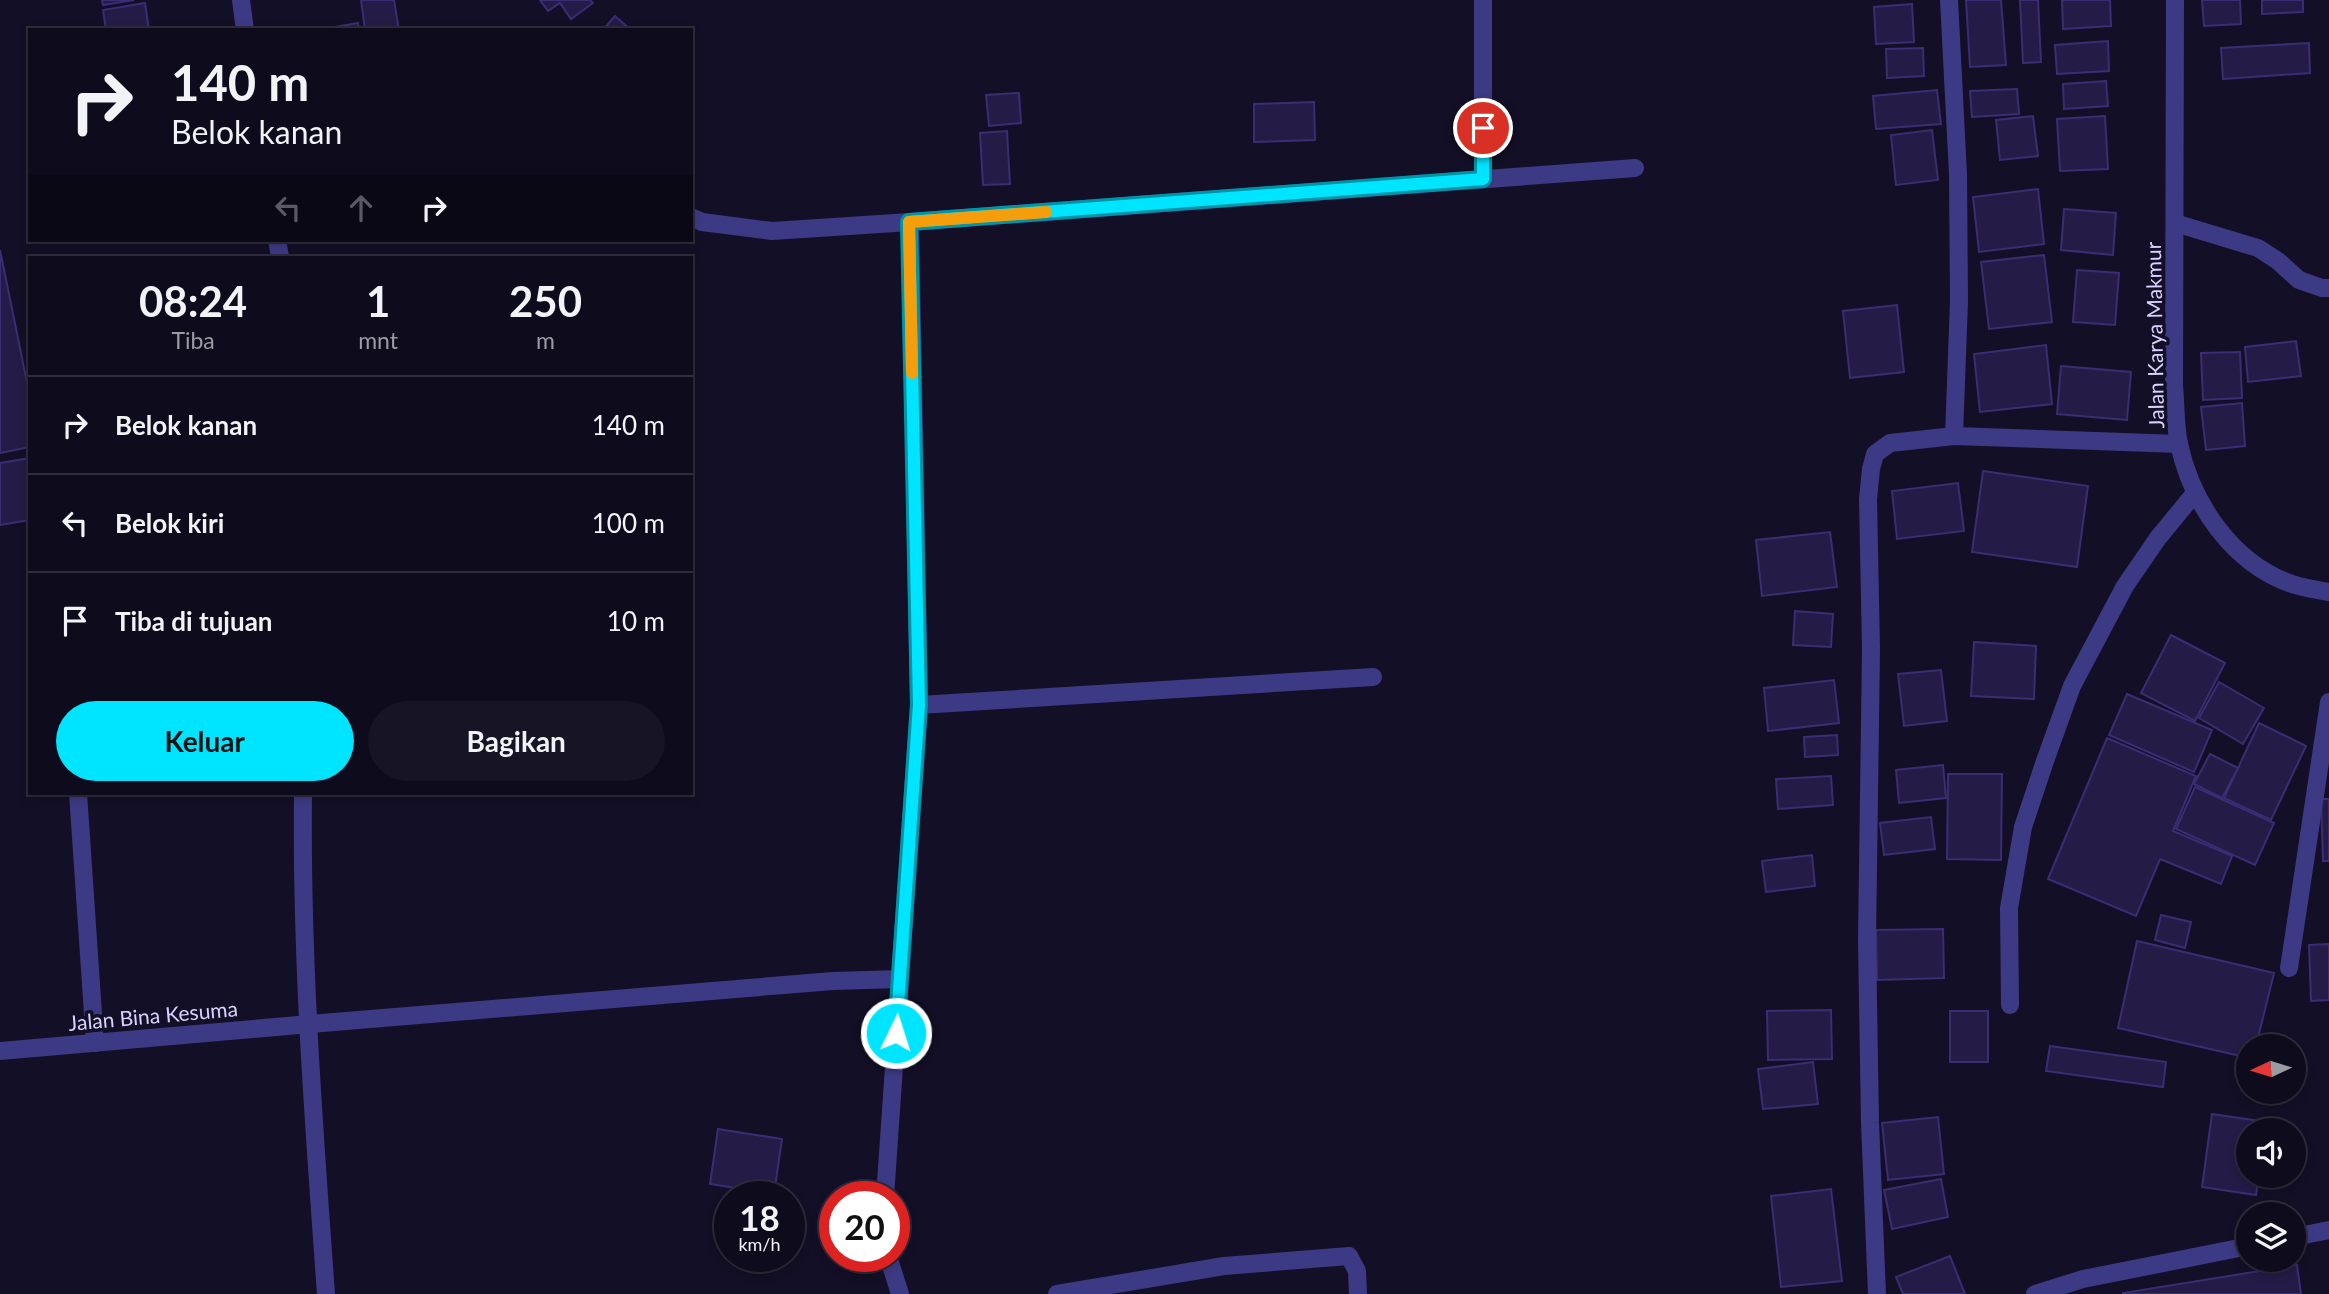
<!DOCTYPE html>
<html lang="id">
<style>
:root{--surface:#0e0b1c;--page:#171425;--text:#f1f3f6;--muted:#9b9ba3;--line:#2e2b3b;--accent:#00e5ff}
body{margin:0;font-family:Lato,sans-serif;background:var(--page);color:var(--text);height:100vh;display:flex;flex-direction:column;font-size:26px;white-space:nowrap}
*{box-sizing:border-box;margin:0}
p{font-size:23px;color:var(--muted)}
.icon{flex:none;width:38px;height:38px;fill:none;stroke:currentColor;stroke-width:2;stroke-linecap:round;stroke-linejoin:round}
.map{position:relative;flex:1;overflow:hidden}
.details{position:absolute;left:28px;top:256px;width:665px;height:539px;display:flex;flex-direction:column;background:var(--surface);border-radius:0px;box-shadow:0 4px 10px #0003,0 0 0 2px var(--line)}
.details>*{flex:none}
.top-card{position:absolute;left:28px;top:28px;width:665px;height:214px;border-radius:0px;box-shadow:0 4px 10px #0003,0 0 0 2px var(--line);background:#0e0b1c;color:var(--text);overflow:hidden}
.needle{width:46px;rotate:266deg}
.fabs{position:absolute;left:2236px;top:1034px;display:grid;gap:14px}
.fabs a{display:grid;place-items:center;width:70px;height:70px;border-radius:50%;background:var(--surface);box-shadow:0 4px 10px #0003,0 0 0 2px var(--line);font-size:35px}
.speed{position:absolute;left:714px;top:1181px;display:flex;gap:14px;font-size:35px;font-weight:700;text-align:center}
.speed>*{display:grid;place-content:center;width:91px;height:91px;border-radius:50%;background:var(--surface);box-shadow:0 4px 10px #0003,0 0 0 2px var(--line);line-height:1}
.speed small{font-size:18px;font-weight:400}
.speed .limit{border:10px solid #d22;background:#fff;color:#111}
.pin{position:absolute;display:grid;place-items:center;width:60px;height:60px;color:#fff;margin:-30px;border:4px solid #fff;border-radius:50%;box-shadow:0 2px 7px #0007}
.me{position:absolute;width:77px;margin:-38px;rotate:4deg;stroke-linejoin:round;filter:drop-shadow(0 0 5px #0008)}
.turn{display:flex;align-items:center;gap:24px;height:147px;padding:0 28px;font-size:32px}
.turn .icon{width:91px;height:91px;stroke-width:2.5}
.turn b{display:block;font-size:49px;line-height:60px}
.lanes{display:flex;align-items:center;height:66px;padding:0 28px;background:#0003;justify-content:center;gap:35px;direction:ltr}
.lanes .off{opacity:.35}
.eta{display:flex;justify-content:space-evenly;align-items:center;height:119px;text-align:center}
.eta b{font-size:42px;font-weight:700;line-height:49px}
.primary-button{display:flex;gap:14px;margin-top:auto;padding:14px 28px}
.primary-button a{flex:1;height:80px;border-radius:42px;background:var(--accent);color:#111;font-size:28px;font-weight:700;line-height:80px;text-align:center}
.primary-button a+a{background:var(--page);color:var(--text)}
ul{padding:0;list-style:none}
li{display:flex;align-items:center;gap:21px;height:98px;padding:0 28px;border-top:2px solid var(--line)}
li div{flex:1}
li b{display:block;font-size:26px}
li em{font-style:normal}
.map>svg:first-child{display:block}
</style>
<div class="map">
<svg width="2329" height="1294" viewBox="0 0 2329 1294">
<rect width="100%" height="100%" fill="#130f26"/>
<g fill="#241b47" stroke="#3b2d73" stroke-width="2">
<polygon points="102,0 134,0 103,5"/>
<polygon points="361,0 394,0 399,30 365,30"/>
<polygon points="540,0 590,0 593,3 571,19 560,3 548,11"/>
<polygon points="1966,0 2001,0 2006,65 1970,67"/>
<polygon points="2020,0 2038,0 2041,62 2023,63"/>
<polygon points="2062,0 2110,0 2111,26 2063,29"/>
<polygon points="2202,0 2240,0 2241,24 2204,26"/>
<polygon points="2262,0 2303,0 2303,12 2262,14"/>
<polygon points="145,3 149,30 106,30 103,10"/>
<polygon points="1912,4 1914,42 1876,44 1874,7"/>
<polygon points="615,16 631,30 603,30"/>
<polygon points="358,23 359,30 318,30"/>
<polygon points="2108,41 2109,71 2057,74 2055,45"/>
<polygon points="2309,43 2310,73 2223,79 2221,48"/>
<polygon points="1923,48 1924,76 1887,78 1886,49"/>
<polygon points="2106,81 2108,106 2064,109 2063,84"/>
<polygon points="2017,89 2019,114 1972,117 1970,91"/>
<polygon points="1937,90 1941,124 1876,129 1873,96"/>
<polygon points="1019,93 1021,123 989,126 986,95"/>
<polygon points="1314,102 1315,140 1254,142 1254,104"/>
<polygon points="2033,116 2038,156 2000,160 1996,120"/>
<polygon points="2105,116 2108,169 2060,171 2057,119"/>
<polygon points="1932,130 1938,180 1896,185 1891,135"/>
<polygon points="1007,131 1010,184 983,185 980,133"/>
<polygon points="2038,189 2044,244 1979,252 1973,197"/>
<polygon points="2064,209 2116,213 2113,255 2061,250"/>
<polygon points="0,250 30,397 30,447 0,453"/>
<polygon points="2044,255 2052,322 1989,329 1981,262"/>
<polygon points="2077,270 2119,273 2115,325 2073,322"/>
<polygon points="1897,305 1904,372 1850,378 1843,311"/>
<polygon points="2296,341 2301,376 2248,382 2245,347"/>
<polygon points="2046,345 2052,404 1980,412 1974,354"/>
<polygon points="2240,352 2242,398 2203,400 2201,353"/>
<polygon points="2061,366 2131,372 2127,420 2057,414"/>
<polygon points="2242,403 2245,446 2206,450 2201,407"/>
<polygon points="30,458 30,520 0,525 0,463"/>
<polygon points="1983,471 2088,486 2077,567 1972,552"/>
<polygon points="1958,483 1964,531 1897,539 1892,491"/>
<polygon points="1830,532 1837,587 1762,596 1756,540"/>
<polygon points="1795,611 1833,614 1831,647 1793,645"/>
<polygon points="2171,635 2225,663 2195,721 2141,693"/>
<polygon points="1974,642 2036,646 2034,699 1971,696"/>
<polygon points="1941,670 1947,721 1904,726 1898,674"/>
<polygon points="1834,680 1839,723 1768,731 1764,688"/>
<polygon points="2219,682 2264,708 2243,744 2199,718"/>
<polygon points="2127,694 2212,730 2194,772 2109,735"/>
<polygon points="2259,723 2306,746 2271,820 2224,798"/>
<polygon points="1837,735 1838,755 1805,757 1804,737"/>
<polygon points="2107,738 2196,776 2173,831 2232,856 2221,884 2160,859 2136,916 2048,879"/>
<polygon points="2210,754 2238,768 2222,798 2194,784"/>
<polygon points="1943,765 1946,798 1899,803 1896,770"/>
<polygon points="1948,774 2002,774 2001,860 1947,859"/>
<polygon points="1831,776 1833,805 1778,809 1776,779"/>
<polygon points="2195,787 2274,823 2255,865 2176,829"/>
<polygon points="2321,799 2329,799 2329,861 2323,861"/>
<polygon points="1931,817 1935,849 1884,855 1880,823"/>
<polygon points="1812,855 1815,886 1766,892 1762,861"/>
<polygon points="2161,915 2191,922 2185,948 2155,940"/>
<polygon points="1943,929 1944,978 1877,980 1876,930"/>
<polygon points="2137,941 2274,973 2256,1046 2249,1046 2249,1058 2118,1028"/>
<polygon points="2329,944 2329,1000 2311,1001 2309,945"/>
<polygon points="1831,1010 1832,1059 1768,1060 1767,1011"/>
<rect x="1950" y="1011" width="38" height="51"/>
<polygon points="2050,1046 2166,1062 2163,1087 2046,1071"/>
<polygon points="1813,1062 1818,1104 1763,1109 1758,1069"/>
<polygon points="2212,1114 2267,1122 2266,1130 2249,1130 2249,1176 2259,1176 2256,1195 2202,1187"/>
<polygon points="1938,1117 1944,1174 1888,1180 1882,1123"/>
<polygon points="718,1129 782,1139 774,1194 710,1184"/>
<polygon points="1941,1179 1948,1217 1892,1229 1884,1190"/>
<polygon points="1831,1189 1842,1281 1781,1287 1771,1196"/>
<polygon points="1950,1256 1965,1294 1903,1294 1896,1277"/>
<polygon points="2297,1265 2301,1294 2123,1294 2123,1293"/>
</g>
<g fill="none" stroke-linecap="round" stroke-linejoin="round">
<g stroke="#3d3a85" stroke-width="18">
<polyline points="1483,0 1483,179"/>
<polyline points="691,217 702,222 772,231 910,222"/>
<polyline points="919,705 1373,677"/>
<polyline points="310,1024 833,981 900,979"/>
<polyline points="885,1197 919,705 910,222 1635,168"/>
<polyline points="888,1256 900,1294"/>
<polyline points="1057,1294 1224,1266 1349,1256 1357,1271 1358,1294"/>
</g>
<g stroke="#3d3a85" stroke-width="18">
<polyline points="241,0 245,30"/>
<polyline points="1949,0 1958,174 1959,301 1954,436"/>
<path d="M2175 0 2174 386C2176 405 2175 426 2179 444 2192 504 2233 564 2292 584 2304 588 2317 590 2329 592"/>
<polyline points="2175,223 2258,248 2278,261 2299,280 2322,288 2329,288"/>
<polyline points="277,240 280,257"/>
<polyline points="78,793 95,1043"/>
<path d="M303 793C301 960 314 1127 326 1294"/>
<polyline points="2289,968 2329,702"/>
<polyline points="2010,1005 2009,908 2023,827 2045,761 2072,686 2125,586 2158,538 2195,493"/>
<polyline points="0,1051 310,1024"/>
<polyline points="2294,1237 2329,1230"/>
<polyline points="1877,1294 1870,1123 1867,940 1871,649 1868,499 1871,469 1875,454 1890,443 1954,436 2179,444"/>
<polyline points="2035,1294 2083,1279 2249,1246"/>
</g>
</g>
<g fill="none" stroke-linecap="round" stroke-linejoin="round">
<g stroke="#0095a6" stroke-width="18">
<polyline id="route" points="896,1033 919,705 909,222 1483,179 1483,128"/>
</g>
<use href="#route" stroke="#00e5ff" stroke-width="12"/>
<polyline stroke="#f59e0b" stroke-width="12" points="912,373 909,222 1046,212"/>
</g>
<g text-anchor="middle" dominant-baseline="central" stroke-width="7" stroke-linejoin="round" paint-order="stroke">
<g font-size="21" fill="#d9d4ff" stroke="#130f26">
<text transform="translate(2154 335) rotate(-91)">Jalan Karya Makmur</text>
<text transform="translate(153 1015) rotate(-5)">Jalan Bina Kesuma</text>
</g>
</g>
</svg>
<div class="fabs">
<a><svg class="needle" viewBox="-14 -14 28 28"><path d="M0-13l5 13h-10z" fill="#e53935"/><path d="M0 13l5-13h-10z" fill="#9b9ba3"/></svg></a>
<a><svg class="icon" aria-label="sound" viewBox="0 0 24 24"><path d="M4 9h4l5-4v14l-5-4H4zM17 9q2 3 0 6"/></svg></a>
<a><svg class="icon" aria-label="layers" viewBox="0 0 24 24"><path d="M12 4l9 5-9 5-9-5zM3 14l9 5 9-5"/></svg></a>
</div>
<div class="speed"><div>18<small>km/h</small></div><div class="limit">20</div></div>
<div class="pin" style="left:1483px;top:128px;background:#d93025"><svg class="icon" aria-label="arrive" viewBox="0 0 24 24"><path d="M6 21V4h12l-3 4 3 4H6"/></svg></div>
<svg class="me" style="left:896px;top:1033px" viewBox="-20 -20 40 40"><circle r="17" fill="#00e5ff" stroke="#fff" stroke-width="3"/><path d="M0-11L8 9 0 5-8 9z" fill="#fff"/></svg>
<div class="top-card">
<div class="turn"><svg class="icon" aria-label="right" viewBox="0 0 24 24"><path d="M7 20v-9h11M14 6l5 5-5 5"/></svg><div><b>140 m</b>Belok kanan</div></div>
<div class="lanes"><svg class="icon off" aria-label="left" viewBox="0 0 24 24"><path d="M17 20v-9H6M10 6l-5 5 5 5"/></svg><svg class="icon off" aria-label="ahead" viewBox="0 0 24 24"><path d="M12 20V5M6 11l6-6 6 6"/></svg><svg class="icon" aria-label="right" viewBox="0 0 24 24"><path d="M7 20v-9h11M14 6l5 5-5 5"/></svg></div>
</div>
<section class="details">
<div class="eta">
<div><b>08:24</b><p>Tiba</p></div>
<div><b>1</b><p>mnt</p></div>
<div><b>250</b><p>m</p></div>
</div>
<ul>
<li><svg class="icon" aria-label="right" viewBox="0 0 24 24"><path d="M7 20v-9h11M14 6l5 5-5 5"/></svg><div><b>Belok kanan</b></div><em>140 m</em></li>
<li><svg class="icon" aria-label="left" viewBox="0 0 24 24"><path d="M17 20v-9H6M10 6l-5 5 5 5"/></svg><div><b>Belok kiri</b></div><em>100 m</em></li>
<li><svg class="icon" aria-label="arrive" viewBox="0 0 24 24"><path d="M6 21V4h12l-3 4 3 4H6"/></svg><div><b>Tiba di tujuan</b></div><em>10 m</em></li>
</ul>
<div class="primary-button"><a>Keluar</a><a>Bagikan</a></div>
</section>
</div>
